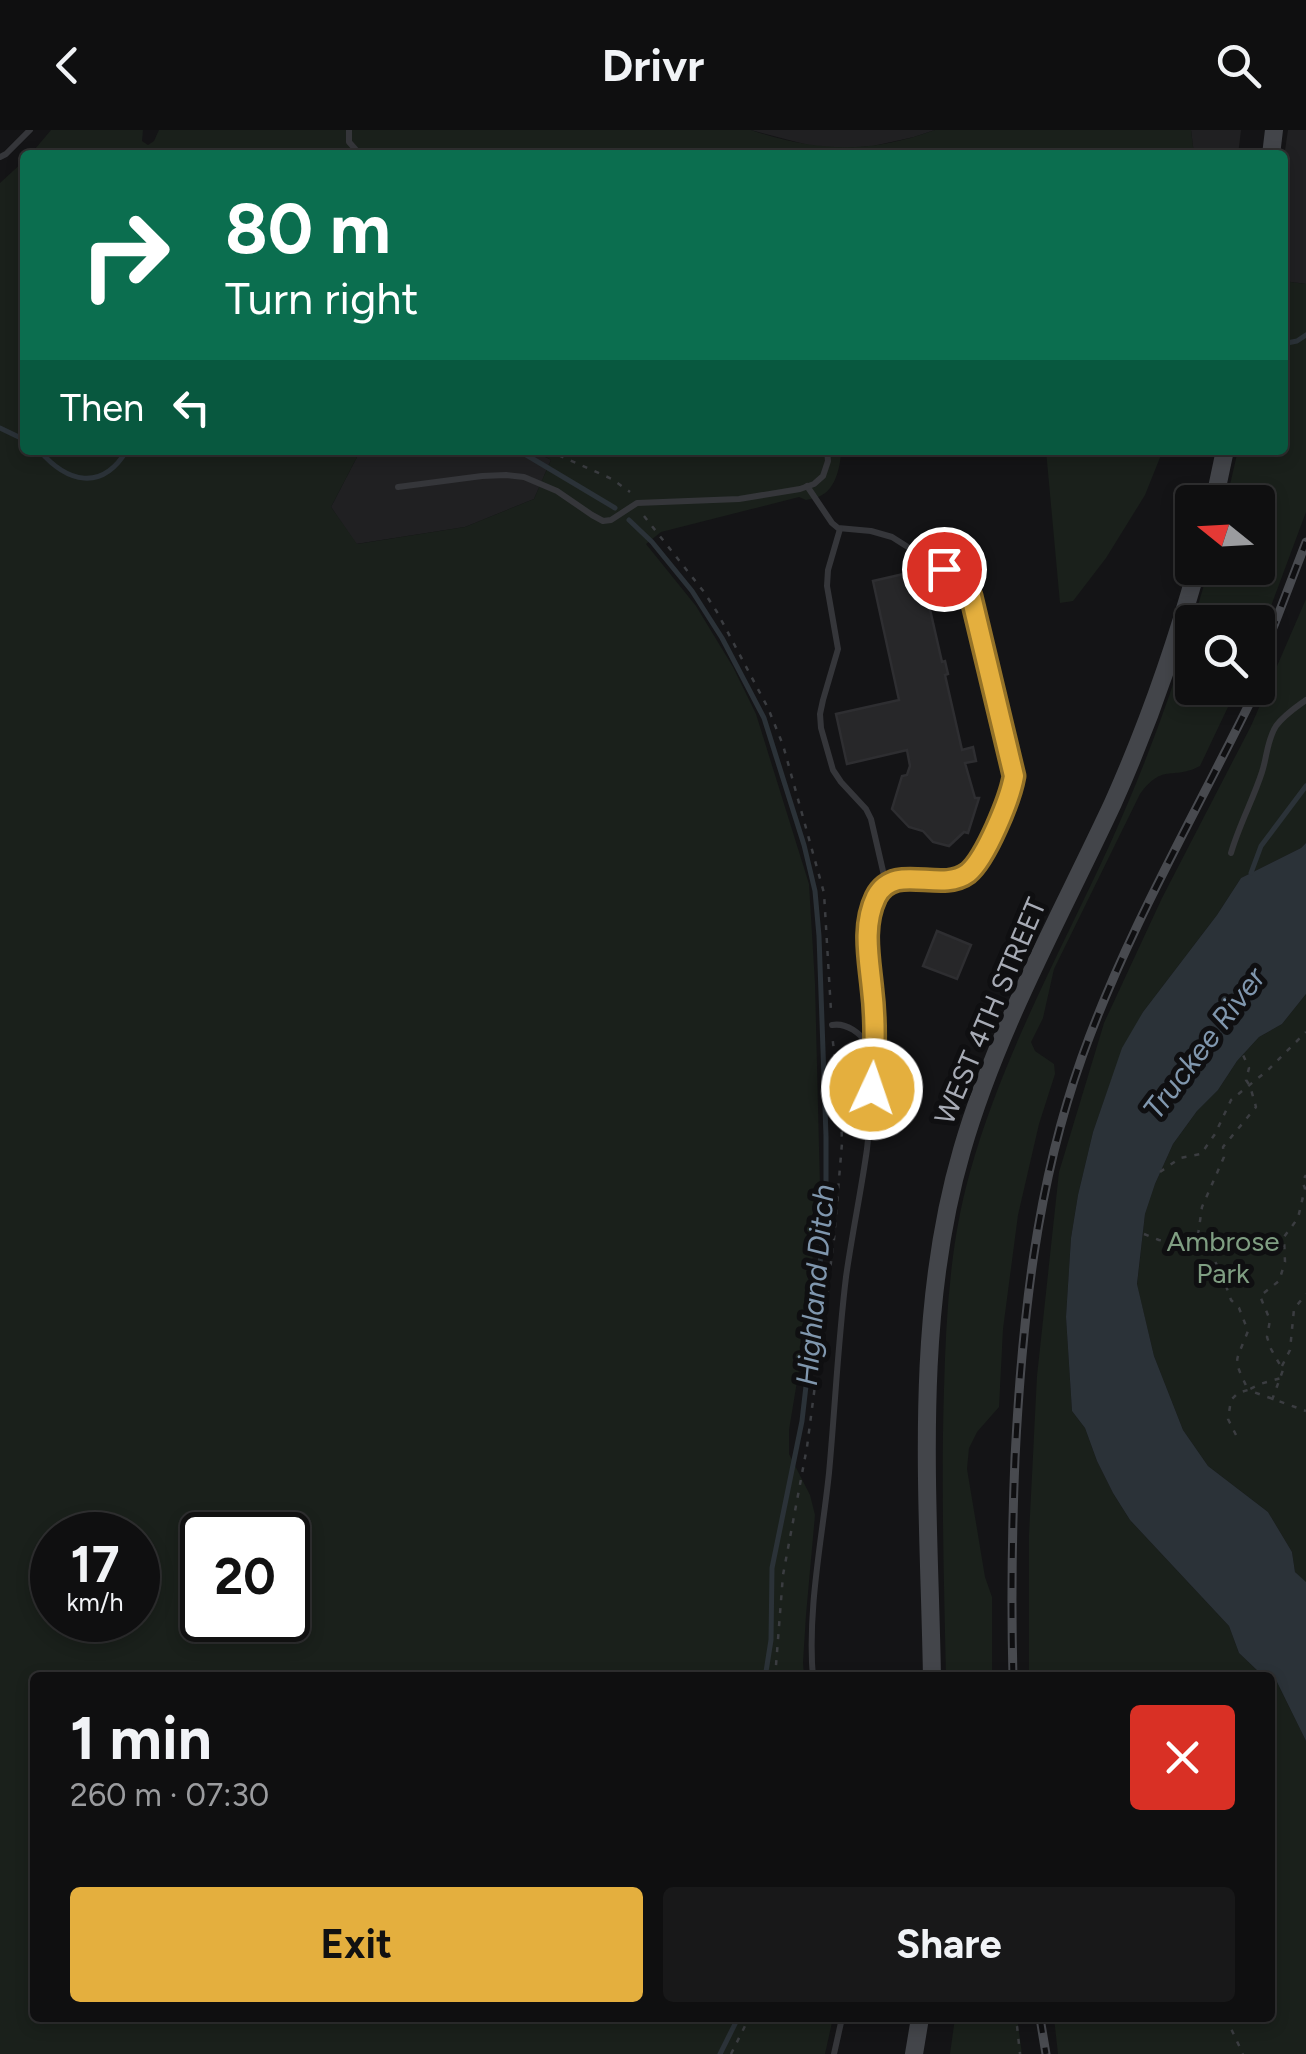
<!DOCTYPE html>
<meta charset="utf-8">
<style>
:root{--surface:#0f0f10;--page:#181819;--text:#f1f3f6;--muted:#9b9c9f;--line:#2f2f30;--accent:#e4af3e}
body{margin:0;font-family:Figtree,sans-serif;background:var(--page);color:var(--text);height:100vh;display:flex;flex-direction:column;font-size:38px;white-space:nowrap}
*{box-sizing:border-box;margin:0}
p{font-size:32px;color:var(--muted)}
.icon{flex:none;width:55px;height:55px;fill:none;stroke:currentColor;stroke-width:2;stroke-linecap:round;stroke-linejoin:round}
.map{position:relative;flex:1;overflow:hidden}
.side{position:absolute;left:30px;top:1542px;width:1245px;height:350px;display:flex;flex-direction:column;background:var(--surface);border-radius:10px;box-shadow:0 5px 15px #0003,0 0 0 2px var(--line)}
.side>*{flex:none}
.banner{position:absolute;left:20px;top:20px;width:1268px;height:305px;border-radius:10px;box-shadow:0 5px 15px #0003,0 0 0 2px var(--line);background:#0b6e4f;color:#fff;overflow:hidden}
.needle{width:65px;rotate:288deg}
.buttons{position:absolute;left:1175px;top:355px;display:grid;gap:20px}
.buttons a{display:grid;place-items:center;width:100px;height:100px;border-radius:10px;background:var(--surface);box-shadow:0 5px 15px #0003,0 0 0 2px var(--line);font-size:50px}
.speed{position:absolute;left:30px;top:1382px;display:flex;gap:20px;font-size:50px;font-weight:700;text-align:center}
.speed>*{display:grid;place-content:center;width:130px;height:130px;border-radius:50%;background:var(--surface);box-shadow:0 5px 15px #0003,0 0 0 2px var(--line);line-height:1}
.speed small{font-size:25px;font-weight:400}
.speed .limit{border:5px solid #111;border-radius:15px;background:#fff;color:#111}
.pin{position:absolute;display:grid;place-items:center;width:85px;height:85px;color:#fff;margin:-42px;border:5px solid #fff;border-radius:50%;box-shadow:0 2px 10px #0007}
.me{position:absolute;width:110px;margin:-55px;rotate:3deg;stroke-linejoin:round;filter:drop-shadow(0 0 8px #0008)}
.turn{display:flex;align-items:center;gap:35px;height:210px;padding:0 40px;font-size:45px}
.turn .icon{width:130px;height:130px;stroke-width:2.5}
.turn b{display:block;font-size:70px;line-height:85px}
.then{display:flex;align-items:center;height:95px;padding:0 40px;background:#0003;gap:20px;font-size:38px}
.round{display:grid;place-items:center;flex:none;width:105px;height:105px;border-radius:10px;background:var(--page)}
.overview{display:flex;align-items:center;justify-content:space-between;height:170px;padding:0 40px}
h1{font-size:60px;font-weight:700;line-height:75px}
.primary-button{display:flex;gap:20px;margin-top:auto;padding:20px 40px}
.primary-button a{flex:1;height:115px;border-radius:10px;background:var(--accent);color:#111;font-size:40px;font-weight:700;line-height:115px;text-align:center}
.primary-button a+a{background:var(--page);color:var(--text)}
header{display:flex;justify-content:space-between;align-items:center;height:130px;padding:0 40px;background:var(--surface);font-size:45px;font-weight:700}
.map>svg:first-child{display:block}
</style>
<header><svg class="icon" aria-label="back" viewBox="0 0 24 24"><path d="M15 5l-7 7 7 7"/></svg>Drivr<svg class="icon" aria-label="search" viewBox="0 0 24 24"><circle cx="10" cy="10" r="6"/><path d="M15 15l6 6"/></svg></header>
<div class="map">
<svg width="1306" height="1924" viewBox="0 0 1306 1924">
<rect width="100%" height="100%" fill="#141416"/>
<g fill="#202022">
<polygon points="751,0 935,0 914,7 873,16 837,19 808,15"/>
<polygon points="1191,0 1241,0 1238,25 1194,25"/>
<polygon points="1288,0 1306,0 1306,154 1283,151 1282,41"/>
<polygon points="366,320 533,320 551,330 534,369 465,397 356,414 331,377 358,325"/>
</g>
<g fill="#1a201b" fill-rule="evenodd">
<path d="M51 0H143L142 11 148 15 154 11 159 0H751C817 22 869 24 935 0H1191L1194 25H30Z"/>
<path d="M25 30V320H366L358 325 331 377 357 414 465 397 534 369 551 330 533 320H841C841 334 836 358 822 365 817 368 811 369 806 370L799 367 661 402 646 414 696 476 733 537 756 584 809 754 815 854 820 1058 804 1209 789 1300V1324L810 1365 815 1385 806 1485 803 1532 804 1547 35 1548V1888H833L825 1924H0V53ZM52 1405H138V1490H52ZM202 1405H288V1490H202Z"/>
<polygon points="1283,151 1306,154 1306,382 1258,511 1258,492 1193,492 1209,438 1258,438 1258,372 1226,372 1238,320 1282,320"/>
<polygon points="1046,320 1163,320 1145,365 1106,428 1073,471 1060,473"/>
<polygon points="1306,469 1306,713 1301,718 1241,748 1217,785 1143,882 1112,948 1093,1002 1078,1065 1071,1108 1066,1187 1072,1281 1085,1298 1097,1331 1113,1363 1130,1390 1229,1496 1239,1523 1260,1543 1276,1550 1306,1611 1306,1924 1058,1924 1054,1888 1270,1888 1270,1548 1029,1548 1029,1405 1037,1246 1059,1042 1104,893 1162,768 1251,596"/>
<path d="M1192 495V558H1237L1200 636C1171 651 1164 632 1140 664L1054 839 1043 888 1031 912 1035 921 1054 934 1055 944 1039 994 1018 1085 1003 1199 999 1277 977 1302 969 1318 967 1339 985 1447 992 1467V1547H946C944 1452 941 1355 944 1259 946 1186 950 1113 970 1042 1002 927 1060 823 1110 714 1142 643 1170 569 1192 495Z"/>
<polygon points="1306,864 1306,1453 1295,1442 1292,1422 1268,1382 1208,1336 1183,1300 1154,1226 1137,1155 1145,1084 1155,1054 1173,1014 1197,981 1218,960 1237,931 1259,907 1282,894"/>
<polygon points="955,1888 1017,1888 1022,1924 950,1924"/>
</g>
<polygon fill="#2b3238" points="1306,713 1306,864 1282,894 1259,907 1237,931 1218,960 1197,981 1173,1014 1155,1054 1145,1084 1137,1154 1154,1226 1183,1300 1208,1336 1268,1382 1292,1422 1295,1442 1306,1452 1306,1611 1276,1550 1260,1543 1239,1523 1229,1496 1130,1390 1113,1363 1097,1331 1085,1298 1072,1281 1066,1187 1071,1108 1078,1065 1093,1002 1122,918 1143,882 1217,785 1241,748 1301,718"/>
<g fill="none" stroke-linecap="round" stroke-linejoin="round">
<g stroke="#2b3238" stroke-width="5">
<polyline points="1282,214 1297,211 1306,205"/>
<polyline points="0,298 25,310"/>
<path d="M39 320C67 353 102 362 127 320"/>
<polyline points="518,320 615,378"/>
<polyline points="629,390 652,412 692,461 722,508 764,588 804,715 815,761 819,806 826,1006 826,1081 802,1291 772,1438 771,1510 765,1548"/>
<polyline points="1251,743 1261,716 1306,656"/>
<polyline points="720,1924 738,1888"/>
</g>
</g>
<g fill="#272729" stroke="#2e2e31" stroke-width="2.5">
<polygon points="921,440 942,532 945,531 948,544 945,545 962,620 973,617 976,631 965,633 975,668 979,668 968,703 964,702 949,716 933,712 923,701 909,697 892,679 902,646 907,645 910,636 907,620 847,634 836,584 899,570 873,451"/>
<polygon points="937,801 971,815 957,849 923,836"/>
</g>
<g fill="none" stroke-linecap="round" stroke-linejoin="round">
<g stroke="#3b3d41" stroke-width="2.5" stroke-dasharray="5 8" stroke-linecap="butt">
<polyline points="547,320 612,349 630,362"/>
<polyline points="644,386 704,462 717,482 768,578 783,615 824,763 831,881"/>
<polyline points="1160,1042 1180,1028 1201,1024 1215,1004 1231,970 1268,940 1306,902"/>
<path d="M1144 1104 1159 1110 1175 1112 1182 1108 1202 1107 1209 1112 1214 1119V1130L1221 1142 1231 1170 1239 1178 1248 1201C1234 1237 1233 1226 1248 1260L1260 1254 1281 1248"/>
<polyline points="1198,1105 1202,1077 1224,1027 1223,1017 1256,977 1250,956 1246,950 1249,938 1243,925"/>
<polyline points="1282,1236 1290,1220 1294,1179 1306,1164"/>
<polyline points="1272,1270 1283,1240 1271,1219 1267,1207 1270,1190 1260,1166 1279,1151 1285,1132 1284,1107 1298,1088 1305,1058 1302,1052 1306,1045"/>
<polyline points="1236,1305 1228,1289 1231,1270 1238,1263 1248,1260 1306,1281"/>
<polyline points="775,1548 783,1445 807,1317 834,1109 842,1013 841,981 832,904"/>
<polyline points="1226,1888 1243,1924"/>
<polyline points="1017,1896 1020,1924"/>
<polyline points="731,1924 749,1888"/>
</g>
<g stroke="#35363a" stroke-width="6">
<polyline points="349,0 349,12 357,21 367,25"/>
<polyline points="416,25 462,22 482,25"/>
<polyline points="0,27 6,24 30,0"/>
<path d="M807 356 832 393 838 398 871 401 892 407 955 447 965 456 974 476 1014 646C1010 670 985 734 963 745 930 761 887 728 872 778 863 806 870 832 872 860 875 885 876 912 874 936 872 964 870 992 867 1019 861 1062 852 1104 846 1147 838 1212 835 1278 829 1343 822 1410 807 1480 813 1548"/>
<polyline points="398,357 482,346 506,345 524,347 557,361 592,385 603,391 611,390 637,373 739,369 800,359 814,354 823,346 828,331 827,320"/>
<polyline points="840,399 828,440 827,456 838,519 823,570 820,584 821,598 833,640 841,652 866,679 871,689 886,754"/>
<path d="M1231 723C1239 695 1253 670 1262 642 1267 627 1267 610 1276 596 1284 585 1295 578 1306 570"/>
<path d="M832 895C850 892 862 907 874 919"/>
<polyline points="834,1924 842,1888"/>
</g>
<g stroke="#43454a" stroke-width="18">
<polyline points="1271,25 1274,0"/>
<polyline points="1214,372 1225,320"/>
<path d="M932 1548C929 1372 912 1191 962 1020 997 899 1060 787 1113 673 1147 597 1175 517 1197 438"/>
<polyline points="914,1924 920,1888"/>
</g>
<g stroke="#484a4f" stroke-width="9">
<g id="rail">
<polyline points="1258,532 1275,493 1306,412"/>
<path d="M1013 1548C1011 1474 1012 1401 1015 1328 1022 1191 1036 1056 1082 927 1128 798 1198 680 1257 558"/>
<polyline points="1040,1888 1046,1924"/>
</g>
</g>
<use href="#rail" stroke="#0f0f11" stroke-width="5" stroke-dasharray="15" stroke-linecap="butt"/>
</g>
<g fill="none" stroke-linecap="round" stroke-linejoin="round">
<g stroke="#947228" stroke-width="25">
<path id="route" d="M872 959C875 926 876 892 872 859 869 828 862 796 876 767 895 731 940 764 968 743 986 728 1010 669 1014 646L971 466 965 456 944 439"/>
</g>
<use href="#route" stroke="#e4af3e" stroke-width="18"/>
</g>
<g text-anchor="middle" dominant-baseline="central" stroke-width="10" stroke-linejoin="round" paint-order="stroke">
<g font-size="28" fill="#a7abb5" stroke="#0f0f11">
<text transform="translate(990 881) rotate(-67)">WEST 4TH STREET</text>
</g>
<g font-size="28" fill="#7f9e82" stroke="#0f0f11">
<text x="1223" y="1111">Ambrose<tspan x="1223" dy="32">Park</tspan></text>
</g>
<g font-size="30" font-style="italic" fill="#8097ae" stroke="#0f0f11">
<text transform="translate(1204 913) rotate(-53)">Truckee River</text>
<text transform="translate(815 1155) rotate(-85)">Highland Ditch</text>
</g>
</g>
</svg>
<div class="buttons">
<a><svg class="needle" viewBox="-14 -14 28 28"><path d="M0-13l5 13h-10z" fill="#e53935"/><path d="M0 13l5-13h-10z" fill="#9b9c9f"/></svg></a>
<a><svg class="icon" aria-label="search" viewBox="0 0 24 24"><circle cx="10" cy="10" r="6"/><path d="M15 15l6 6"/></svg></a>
</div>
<div class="speed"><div>17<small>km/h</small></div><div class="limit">20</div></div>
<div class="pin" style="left:944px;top:439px;background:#d93025"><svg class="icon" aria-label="arrive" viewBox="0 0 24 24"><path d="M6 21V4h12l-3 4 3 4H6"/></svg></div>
<svg class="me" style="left:872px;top:959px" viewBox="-20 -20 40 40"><circle r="17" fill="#e4af3e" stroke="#fff" stroke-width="3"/><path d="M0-11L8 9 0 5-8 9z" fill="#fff"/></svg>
<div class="banner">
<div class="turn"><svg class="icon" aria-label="right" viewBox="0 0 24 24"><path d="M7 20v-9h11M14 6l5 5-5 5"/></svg><div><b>80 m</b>Turn right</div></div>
<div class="then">Then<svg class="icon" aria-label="left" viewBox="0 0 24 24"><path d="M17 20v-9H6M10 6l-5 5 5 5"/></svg></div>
</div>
<section class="side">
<div class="overview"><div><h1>1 min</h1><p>260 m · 07:30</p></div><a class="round" style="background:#d93025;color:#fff"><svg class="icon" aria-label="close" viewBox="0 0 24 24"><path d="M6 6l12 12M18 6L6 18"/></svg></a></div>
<div class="primary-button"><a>Exit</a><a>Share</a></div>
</section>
</div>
